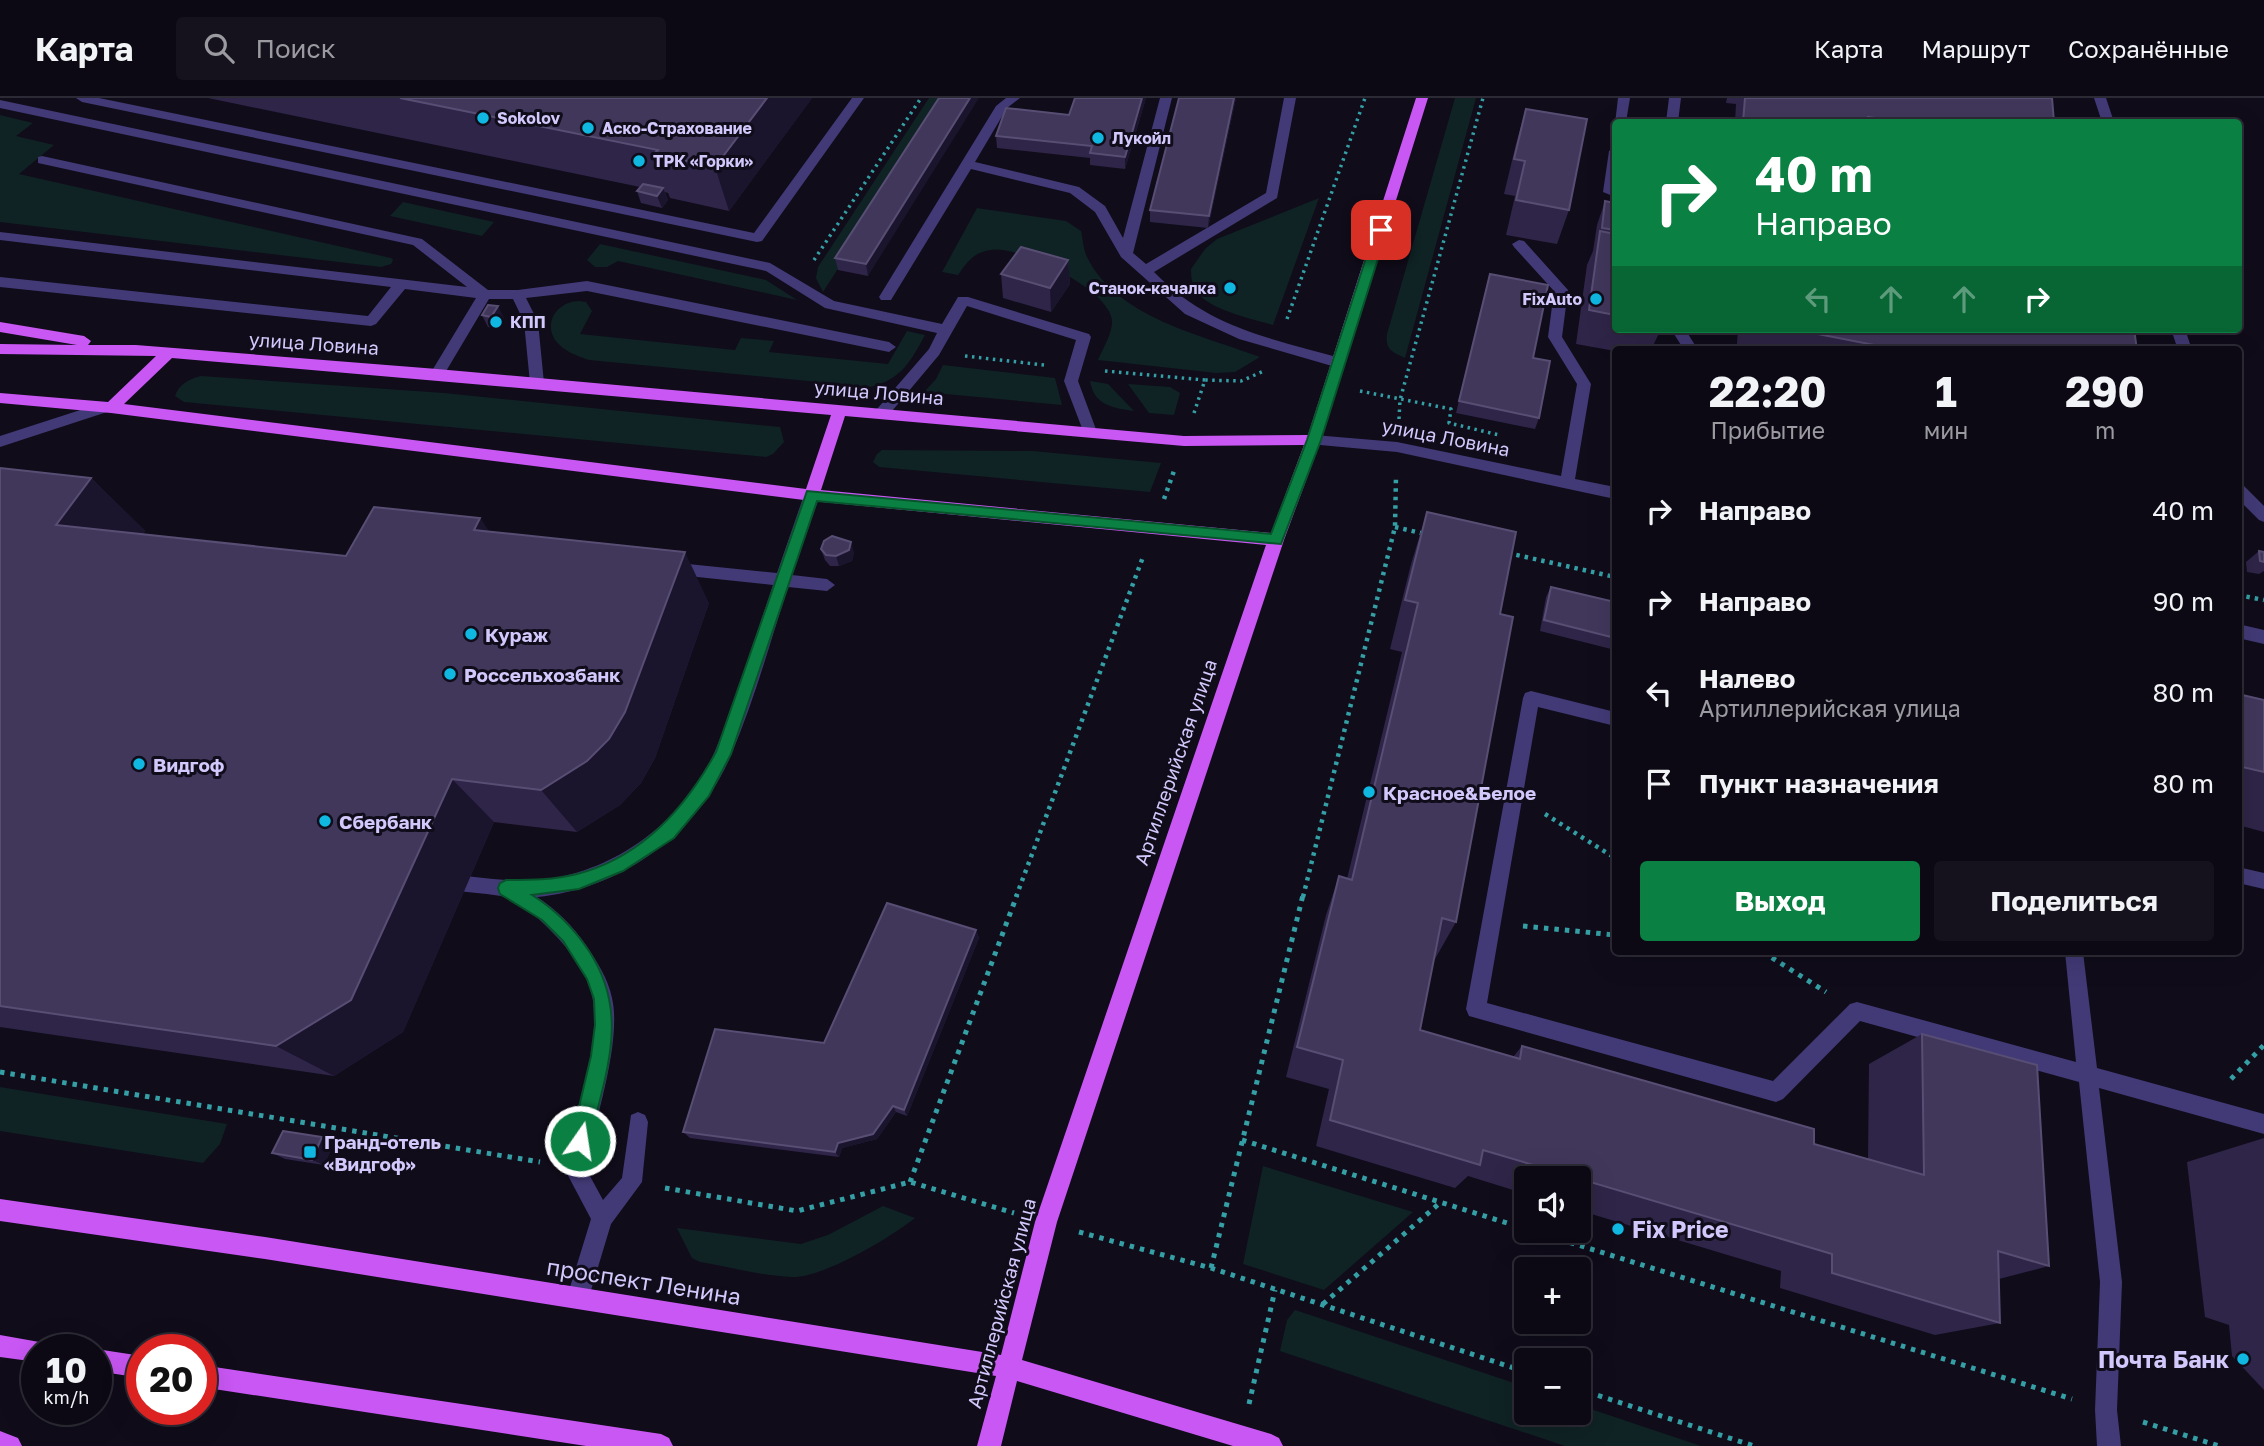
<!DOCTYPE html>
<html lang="ru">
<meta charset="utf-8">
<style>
:root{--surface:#0c0914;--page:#15121d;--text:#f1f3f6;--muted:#9a9aa0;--line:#2c2a34;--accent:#0b8043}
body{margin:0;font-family:"Golos Text",sans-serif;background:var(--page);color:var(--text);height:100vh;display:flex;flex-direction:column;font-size:26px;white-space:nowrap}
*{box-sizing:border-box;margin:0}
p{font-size:23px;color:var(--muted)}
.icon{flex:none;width:38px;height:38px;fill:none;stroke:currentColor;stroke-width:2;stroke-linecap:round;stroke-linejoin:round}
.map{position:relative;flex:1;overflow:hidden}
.panel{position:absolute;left:1612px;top:248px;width:630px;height:609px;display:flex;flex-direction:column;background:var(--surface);border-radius:7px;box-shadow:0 7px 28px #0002,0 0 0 2px var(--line)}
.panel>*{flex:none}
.banner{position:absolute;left:1612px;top:21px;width:630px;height:214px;border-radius:7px;box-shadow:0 7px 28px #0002,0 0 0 2px var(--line);background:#0b8043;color:#fff;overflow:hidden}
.tools{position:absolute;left:1514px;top:1068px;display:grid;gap:14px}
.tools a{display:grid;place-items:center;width:77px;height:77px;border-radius:7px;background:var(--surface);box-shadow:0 7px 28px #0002,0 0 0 2px var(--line);font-size:35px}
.speed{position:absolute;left:21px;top:1236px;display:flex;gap:14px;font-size:35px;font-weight:700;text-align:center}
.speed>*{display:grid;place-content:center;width:91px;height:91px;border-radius:50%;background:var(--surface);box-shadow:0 7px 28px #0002,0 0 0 2px var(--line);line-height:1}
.speed small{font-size:18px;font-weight:400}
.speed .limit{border:10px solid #d22;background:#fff;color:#111}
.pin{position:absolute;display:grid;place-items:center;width:60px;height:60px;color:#fff;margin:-30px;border-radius:14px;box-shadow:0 4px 10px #0006}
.me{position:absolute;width:77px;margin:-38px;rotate:13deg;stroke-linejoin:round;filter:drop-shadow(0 0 5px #0008)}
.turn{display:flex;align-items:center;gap:24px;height:147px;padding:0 28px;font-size:32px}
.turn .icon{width:91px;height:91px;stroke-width:2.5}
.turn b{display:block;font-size:49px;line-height:60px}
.lanes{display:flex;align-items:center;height:66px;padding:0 28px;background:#0003;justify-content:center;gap:35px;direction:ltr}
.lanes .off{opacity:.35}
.eta{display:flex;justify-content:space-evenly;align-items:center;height:119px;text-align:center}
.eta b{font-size:42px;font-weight:700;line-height:49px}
.action{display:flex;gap:14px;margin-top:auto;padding:14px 28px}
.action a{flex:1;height:80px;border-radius:7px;background:var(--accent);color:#fff;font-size:28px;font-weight:700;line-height:80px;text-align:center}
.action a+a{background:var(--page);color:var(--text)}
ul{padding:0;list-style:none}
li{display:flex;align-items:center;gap:21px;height:91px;padding:0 28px}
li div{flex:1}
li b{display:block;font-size:26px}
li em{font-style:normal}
header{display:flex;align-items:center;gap:42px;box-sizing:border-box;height:98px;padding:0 35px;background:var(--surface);border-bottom:2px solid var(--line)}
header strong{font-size:33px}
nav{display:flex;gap:38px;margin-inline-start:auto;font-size:24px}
.search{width:490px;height:63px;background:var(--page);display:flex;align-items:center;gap:18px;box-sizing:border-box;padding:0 24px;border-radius:7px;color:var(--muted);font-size:26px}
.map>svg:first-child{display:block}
</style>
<header>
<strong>Карта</strong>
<div class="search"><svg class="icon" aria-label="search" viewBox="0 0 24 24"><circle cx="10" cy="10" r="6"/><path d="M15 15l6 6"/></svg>Поиск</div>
<nav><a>Карта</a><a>Маршрут</a><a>Сохранённые</a></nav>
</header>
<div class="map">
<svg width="2264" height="1348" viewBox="0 0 2264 1348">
<rect width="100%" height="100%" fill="#100c1a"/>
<g fill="#0f2224">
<polygon points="929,0 948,0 823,194 816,180 818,169"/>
<path d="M1455 0H1476L1405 260C1391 254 1385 251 1387 236Z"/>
<polygon points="0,17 33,25 16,38 54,47 19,76 391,160 393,162 391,166 381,169 0,124"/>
<path d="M1319 100 1273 227C1252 221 1209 212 1196 193 1192 187 1191 179 1191 171L1205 151 1217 141Z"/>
<polygon points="403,104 494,124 482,138 390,118"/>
<path d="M977 110 1066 123 1081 133C1083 141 1083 151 1087 159 1117 220 1202 237 1260 259L1235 274 1216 275 1098 262C1103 250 1113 235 1112 222 1109 191 1018 147 991 152 974 154 967 164 958 177L942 174Z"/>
<polygon points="600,146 766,182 797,202 618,163 607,169 595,169 587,162"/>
<path d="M579 203 586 204 592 213 580 236 735 252 741 240 774 243 769 254 888 266 907 233 925 237C911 263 901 282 870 289L589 262C577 258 563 253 555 242 543 223 559 203 579 203Z"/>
<polygon points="943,267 1055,280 1062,307 924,294 936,281"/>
<path d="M201 278 444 295 780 329 784 344 773 356 766 359 184 304 175 298C179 286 189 281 201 278Z"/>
<path d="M1090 283 1108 286 1134 313C1112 310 1094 307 1090 283Z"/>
<polygon points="1128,286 1170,289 1180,295 1174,317 1149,315"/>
<polygon points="882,352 1033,353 1161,365 1150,394 879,369 873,364 877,356"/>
<polygon points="0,989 227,1026 220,1046 203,1065 0,1033"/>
<polygon points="1263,1068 1413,1114 1324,1192 1243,1166"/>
<path d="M883 1108 915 1120C890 1140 823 1180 792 1179 762 1178 730 1169 700 1164L692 1160 677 1130 801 1146 828 1137Z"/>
<polygon points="1295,1212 1526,1289 1526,1314 1578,1314 1579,1307 1701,1348 1565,1348 1280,1253 1287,1222"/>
</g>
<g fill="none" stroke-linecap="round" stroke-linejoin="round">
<g stroke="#349fa4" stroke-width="3.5" stroke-dasharray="2.5 4.5" stroke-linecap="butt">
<polyline points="814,162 921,0"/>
<polyline points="1287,221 1365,0"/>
<polyline points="965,258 1044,267"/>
<polyline points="1105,273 1205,282"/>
<polyline points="1360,293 1451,311 1449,325 1499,337"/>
<polyline points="1194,315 1205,282 1241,283 1264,273"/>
<polyline points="1399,321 1400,302 1483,0"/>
</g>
<g stroke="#349fa4" stroke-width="4.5" stroke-dasharray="3.5 5" stroke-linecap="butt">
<polyline points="1164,401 1175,370"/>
<polyline points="1395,429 1425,436"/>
<polyline points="1508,455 1615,479"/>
<polyline points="2238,497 2264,502"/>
<polyline points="1545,716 1615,760"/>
<polyline points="1016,799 1143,459"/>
<polyline points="1303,799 1395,429 1396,378"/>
</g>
<g stroke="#349fa4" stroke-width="5" stroke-dasharray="4.5 6" stroke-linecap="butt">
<polyline points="1523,828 1615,837"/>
<polyline points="1763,854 1826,894"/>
<polyline points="0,974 540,1064"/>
<polyline points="2231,981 2264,947"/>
<polyline points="1242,1042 1526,1131"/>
<polyline points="910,1084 1017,797"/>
<polyline points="665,1090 797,1113 910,1084 1014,1115"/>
<polyline points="1530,1132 2072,1301"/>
<polyline points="1079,1134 1211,1170 1526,1274"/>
<polyline points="1211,1170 1303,797"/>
<polyline points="1323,1206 1441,1104"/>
<polyline points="1578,1291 1754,1348"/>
<polyline points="1249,1306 1275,1192"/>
<polyline points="2143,1324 2219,1348"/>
</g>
<g fill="#423a76" fill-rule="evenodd">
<polygon points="76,0 99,0 754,135 852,0 864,0 762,143 757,144 82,4"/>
<path d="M1006 0H1020L1007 10 975 64 1079 89 1105 108 1123 140 1160 0H1172L1133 155 1146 166 1266 95 1284 0H1296L1277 100 1154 174C1210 231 1270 240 1344 261V269L1339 270 1239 241 1185 216 1121 159 1095 114 1070 95 971 71 891 202H881L879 199 996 8Z"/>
<polygon points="1618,0 1630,0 1626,24 1615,26"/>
<polygon points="1669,0 1681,0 1678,24 1666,24"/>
<polygon points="2094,0 2106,0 2114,24 2102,24"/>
<polygon points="0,2 770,165 834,203 942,226 958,199 968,199 1089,236 1091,239 1078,283 1097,334 1090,339 1085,338 1064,283 1076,242 967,208 939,257 887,319 882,320 875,315 877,311 929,251 937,235 825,210 766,173 0,10"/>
<polygon points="1615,49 1615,99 1603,94 1609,53"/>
<polygon points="42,58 422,141 488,192 518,192 587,183 889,244 896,249 889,254 587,193 526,200 538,224 544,285 537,290 530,285 524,224 513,201 489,201 442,280 437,281 430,276 476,200 405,191 376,226 371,228 0,189 0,179 368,218 391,189 0,142 0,134 467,189 413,147 38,65 38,59"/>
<polygon points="1519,142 1524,143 1568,192 1562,239 1591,286 1575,381 1615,389 1615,401 1397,354 1309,346 1307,342 1314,337 1397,344 1561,378 1577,286 1548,239 1554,193 1514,149 1512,146"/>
<polygon points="1671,231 1685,231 1698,252 1684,252"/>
<polygon points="2171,231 2185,231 2192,252 2178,252"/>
<polygon points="102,305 109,310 107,314 0,349 0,338"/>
<polygon points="2238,385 2243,387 2264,408 2264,424 2259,422 2238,401"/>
<path d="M812 391 820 397 792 477 827 481 835 487 827 493 788 489C770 545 754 603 731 657 698 736 621 791 537 799 557 812 572 827 586 847 597 864 608 880 612 900 622 943 595 1024 585 1069L603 1102 622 1080 631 1017 638 1014 645 1017 648 1024 642 1084 611 1126 589 1199 586 1207 578 1210 570 1207 567 1199 591 1121 564 1070C575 1022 600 951 593 903 590 878 570 852 553 835 541 822 519 802 501 798 482 795 462 794 443 791L436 789 434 783 436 777 443 775C475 779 506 784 538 782 613 776 686 722 715 653 738 600 754 542 773 487L688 478 680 472 688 466 777 475 804 397Z"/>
<polygon points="2238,526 2264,532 2264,546 2238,540"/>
<polygon points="1531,593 1615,614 1615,628 1538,609 1487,905 1773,983 1850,906 1857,904 2076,964 2065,854 2083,854 2097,970 2264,1016 2264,1036 2099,990 2122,1184 2117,1312 2121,1348 2097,1348 2095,1312 2100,1184 2079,984 1860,923 1783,1001 1776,1004 1469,918 1466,911 1523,600 1525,595"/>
<polygon points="2238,769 2264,775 2264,791 2238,785"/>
</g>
<g fill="#c957f4" fill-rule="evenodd">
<path d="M1416 0H1428L1321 342 1284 442 1057 1124 1022 1262 1271 1336 1279 1340 1283 1348H1233L1017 1283 1001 1348H977L996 1278 265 1161 0 1123V1101L265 1139 1001 1257 1035 1124 1266 447 812 403 111 315 0 305V295L108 304 156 258 0 256V246L77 247 0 234V224L84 238 91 243 88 247H136L437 271 1184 338 1308 337ZM172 260 831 317 806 391 124 306ZM845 318 1184 348 1304 347 1271 435 821 392Z"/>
<polygon points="0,1237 45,1245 47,1251 37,1251 37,1264 0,1259"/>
<polygon points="95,1251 96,1251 142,1258 142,1280 96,1273"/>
<polygon points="201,1267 661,1336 669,1340 673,1348 586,1348 201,1289"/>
<polygon points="0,1333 18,1340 22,1348 0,1348"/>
</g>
</g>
<g fill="#2f2548">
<polygon points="208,0 812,0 729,113 670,100 668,95 665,94 668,102 662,110 641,105 637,93 640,89"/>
<polygon points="939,0 868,178 838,172 835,160"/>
<polygon points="1146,0 1125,71 1090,67 1090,60 997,50 996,38 1069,17"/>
<polygon points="1236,0 1208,130 1150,124 1150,112"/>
<polygon points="1727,0 2052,0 2054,24 1735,24 1736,6 1726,5"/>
<polygon points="1526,11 1569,112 1557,146 1506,137 1515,98 1504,96 1516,46"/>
<polygon points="1605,103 1615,105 1615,231 1661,231 1651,252 1615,252 1615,253 1576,246 1587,167 1593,153 1597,127"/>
<polygon points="1068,162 1070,186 1051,214 1003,200 1001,176"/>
<polygon points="1490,176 1539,320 1535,331 1456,315"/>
<polygon points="482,217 504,220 498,231 488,229"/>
<polygon points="1738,231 2134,231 2137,252 1767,252 1737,246"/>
<polygon points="0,370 91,380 145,433 143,436 346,458 480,420 489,434 709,505 655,660 641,685 620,707 577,734 494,724 403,934 334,978 0,929"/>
<polygon points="1427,414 1500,516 1456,824 1435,861 1434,860 1420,932 1513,959 1522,948 1814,1046 1868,1061 1869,966 1922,936 2049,1168 1999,1181 2000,1225 1935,1237 1780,1190 1781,1173 1578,1112 1578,1080 1526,1080 1526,1096 1468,1078 1455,1090 1316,1048 1329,991 1286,979 1326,817 1339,778 1347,781 1402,554 1390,551 1411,466"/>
<polygon points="821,451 854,454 852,463 839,468 830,468 825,462"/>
<polygon points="2259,453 2264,454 2264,473 2259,476 2247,474 2246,464"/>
<polygon points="1551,489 1615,504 1615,552 1540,533 1546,499"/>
<polygon points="2238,596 2264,602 2264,734 2238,727"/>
<polygon points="976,832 979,840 907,1018 896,1014 877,1041 842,1050 839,1059 690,1040 683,1034 824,945"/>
<polygon points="2264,1040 2264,1292 2232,1258 2229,1227 2205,1219 2187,1064"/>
<polygon points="334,1045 324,1067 285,1061 272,1055"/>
</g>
<g fill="#1b142d">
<polygon points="767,0 812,0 729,113 715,69"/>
<polygon points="970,0 979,0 868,178 866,166"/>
<polygon points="1142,0 1146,0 1125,71 1125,59"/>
<polygon points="1234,0 1236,0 1208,130 1209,118"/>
<polygon points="663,90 668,102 662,110 657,98"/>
<polygon points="1068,162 1070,186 1051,214 1050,190"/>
<polygon points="498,208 504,220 498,231 491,219"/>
<polygon points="91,380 145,433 114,478 56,427"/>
<polygon points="480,420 515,472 474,432"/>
<polygon points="851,444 854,454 852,463 839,468 836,458"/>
<polygon points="685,454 709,505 655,660 641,685 620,707 577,734 541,692"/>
<polygon points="452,681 494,724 403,934 334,978 276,948"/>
<polygon points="976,832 979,840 907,1018 904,1012"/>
<polygon points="893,1008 896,1014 877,1041 842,1050 839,1059 835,1054 838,1045"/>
<polygon points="322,1039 334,1045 324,1067 312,1062"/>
</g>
<g fill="#41375b" stroke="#584e74" stroke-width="2">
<polygon points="400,0 767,0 715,69 654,56 658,52"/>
<polygon points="939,0 970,0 866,166 835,160"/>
<polygon points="1075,0 1142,0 1125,59 1090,55 1092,48 996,38 1006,10 1069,17"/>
<polygon points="1179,0 1234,0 1209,118 1150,112"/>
<polygon points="1745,0 2052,0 2054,24 1902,24 1868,19 1868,24 1743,24"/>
<polygon points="1526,11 1587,21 1569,112 1516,102 1525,63 1514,61"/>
<polygon points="643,86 663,90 657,98 637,93"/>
<polygon points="1605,103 1615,105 1615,132 1602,130"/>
<polygon points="1600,133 1615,136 1615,217 1589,212"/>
<polygon points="1021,149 1068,162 1050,190 1001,176"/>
<polygon points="1490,176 1548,187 1533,260 1550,263 1539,320 1459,303"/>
<polygon points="488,207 498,208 491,219 482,217"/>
<polygon points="1792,231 2134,231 2137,252 1900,252"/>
<polygon points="0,370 91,380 56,427 346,458 374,409 480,420 474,432 483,433 685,454 625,614 609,641 587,663 541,692 452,681 351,902 276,948 0,908"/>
<polygon points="1427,414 1516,434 1500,516 1513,519 1456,824 1442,820 1420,932 1520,961 1522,948 1814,1031 1814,1046 1924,1077 1922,936 2037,967 2049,1168 1998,1153 2000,1225 1832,1175 1832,1156 1483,1052 1480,1067 1330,1022 1343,962 1297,949 1339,778 1352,782 1418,505 1405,502"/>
<polygon points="832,438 851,444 849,452 836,458 826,457 821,451 824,443"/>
<polygon points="2259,453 2264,454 2264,464 2260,463"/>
<polygon points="1551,489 1615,504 1615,540 1544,522"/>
<polygon points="2238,596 2264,602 2264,674 2238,668"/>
<polygon points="887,805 976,832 904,1012 893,1008 873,1036 838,1045 835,1054 683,1034 715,931 824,945"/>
<polygon points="283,1033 322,1039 312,1062 272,1055"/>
</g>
<path fill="#0b8043" stroke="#07532c" stroke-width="2" d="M1381 129 1387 132 1321 342 1281 446 817 403 731 656 709 698 674 740 623 773 579 791 532 797C556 812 573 829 589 853 631 917 605 975 590 1043L587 1050 580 1053 574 1050 571 1043 591 958 595 927 594 901 587 881 563 843 542 822 500 796 498 790 500 785 506 782C530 782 554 782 577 776 642 759 685 711 716 654L807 393 1271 436 1307 342 1375 132Z"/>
<g fill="#0fb7e1" stroke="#100c1a" stroke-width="2.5">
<circle cx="483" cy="20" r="7"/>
<circle cx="588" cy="30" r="7"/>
<circle cx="1098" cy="40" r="7"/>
<circle cx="639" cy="63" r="7"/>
<circle cx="1230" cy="190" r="7"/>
<circle cx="1596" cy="201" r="7"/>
<circle cx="496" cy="224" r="7"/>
<circle cx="471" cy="536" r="7"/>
<circle cx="450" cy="576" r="7"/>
<circle cx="139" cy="666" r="7"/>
<circle cx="1369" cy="694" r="7"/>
<circle cx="325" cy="723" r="7"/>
<rect x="303" y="1047" width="14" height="14" rx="3.5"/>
<circle cx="1618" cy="1131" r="7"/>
<circle cx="2243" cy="1261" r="7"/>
</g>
<g text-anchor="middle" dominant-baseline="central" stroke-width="6" stroke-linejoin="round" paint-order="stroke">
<g font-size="16" font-weight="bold" fill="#d3c8fb" stroke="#100c1a" text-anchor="start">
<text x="497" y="20">Sokolov</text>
<text x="602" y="30">Аско-Страхование</text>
<text x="1112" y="40">Лукойл</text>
<text x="653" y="63">ТРК «Горки»</text>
<text x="1216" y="190" text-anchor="end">Станок-качалка</text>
<text x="1582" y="201" text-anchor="end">FixAuto</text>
<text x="510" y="224">КПП</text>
</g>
<g font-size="19" fill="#d3c8fb" stroke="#100c1a">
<text transform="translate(314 245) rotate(4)">улица Ловина</text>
<text transform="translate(879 294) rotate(5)">улица Ловина</text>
<text transform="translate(1446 339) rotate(11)">улица Ловина</text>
<text transform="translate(1175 664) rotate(-71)">Артиллерийская улица</text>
<text transform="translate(1001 1205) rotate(-75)">Артиллерийская улица</text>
</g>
<g font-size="19" font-weight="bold" fill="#d3c8fb" stroke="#100c1a" text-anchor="start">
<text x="485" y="536">Кураж</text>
<text x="464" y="576">Россельхозбанк</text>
<text x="153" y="666">Видгоф</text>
<text x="1383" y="694">Красное&amp;Белое</text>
<text x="339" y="723">Сбербанк</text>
<text x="324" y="1043">Гранд-отель<tspan x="324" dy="22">«Видгоф»</tspan></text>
</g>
<g font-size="23" font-weight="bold" fill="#d3c8fb" stroke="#100c1a" text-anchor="start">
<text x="1632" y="1131">Fix Price</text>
<text x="2229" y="1261" text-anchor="end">Почта Банк</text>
</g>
<g font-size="23" fill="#d3c8fb" stroke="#100c1a">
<text transform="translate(644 1183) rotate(9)">проспект Ленина</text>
</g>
</g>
</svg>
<div class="tools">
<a><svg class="icon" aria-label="sound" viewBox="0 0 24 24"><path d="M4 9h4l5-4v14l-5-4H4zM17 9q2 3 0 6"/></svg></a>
<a>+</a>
<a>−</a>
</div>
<div class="speed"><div>10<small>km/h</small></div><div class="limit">20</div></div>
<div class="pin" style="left:1381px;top:132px;background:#d93025"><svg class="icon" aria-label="arrive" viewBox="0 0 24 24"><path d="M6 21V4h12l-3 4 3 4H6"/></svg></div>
<svg class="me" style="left:580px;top:1043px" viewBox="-20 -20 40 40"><circle r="17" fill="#0b8043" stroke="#fff" stroke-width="3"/><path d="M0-11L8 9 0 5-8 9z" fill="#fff"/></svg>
<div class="banner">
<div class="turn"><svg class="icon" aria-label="right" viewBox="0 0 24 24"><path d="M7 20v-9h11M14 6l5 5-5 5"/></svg><div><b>40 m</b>Направо</div></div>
<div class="lanes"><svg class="icon off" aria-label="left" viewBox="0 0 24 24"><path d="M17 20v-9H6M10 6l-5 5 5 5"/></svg><svg class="icon off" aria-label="ahead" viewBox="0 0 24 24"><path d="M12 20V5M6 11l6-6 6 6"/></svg><svg class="icon off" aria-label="ahead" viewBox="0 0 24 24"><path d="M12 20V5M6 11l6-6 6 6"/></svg><svg class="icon" aria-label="right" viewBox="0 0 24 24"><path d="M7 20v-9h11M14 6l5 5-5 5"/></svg></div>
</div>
<section class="panel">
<div class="eta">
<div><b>22:20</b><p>Прибытие</p></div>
<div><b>1</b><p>мин</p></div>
<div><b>290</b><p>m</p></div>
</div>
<ul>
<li><svg class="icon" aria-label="right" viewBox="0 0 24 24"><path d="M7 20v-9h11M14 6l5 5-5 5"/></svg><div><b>Направо</b></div><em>40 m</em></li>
<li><svg class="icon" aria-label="right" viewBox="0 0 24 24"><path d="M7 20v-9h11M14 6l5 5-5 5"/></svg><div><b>Направо</b></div><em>90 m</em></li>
<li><svg class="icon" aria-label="left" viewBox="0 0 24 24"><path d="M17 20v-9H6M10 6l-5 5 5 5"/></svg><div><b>Налево</b><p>Артиллерийская улица</p></div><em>80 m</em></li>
<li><svg class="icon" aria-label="arrive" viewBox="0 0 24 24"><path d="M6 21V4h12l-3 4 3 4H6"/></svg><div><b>Пункт назначения</b></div><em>80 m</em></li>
</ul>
<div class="action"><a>Выход</a><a>Поделиться</a></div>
</section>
</div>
